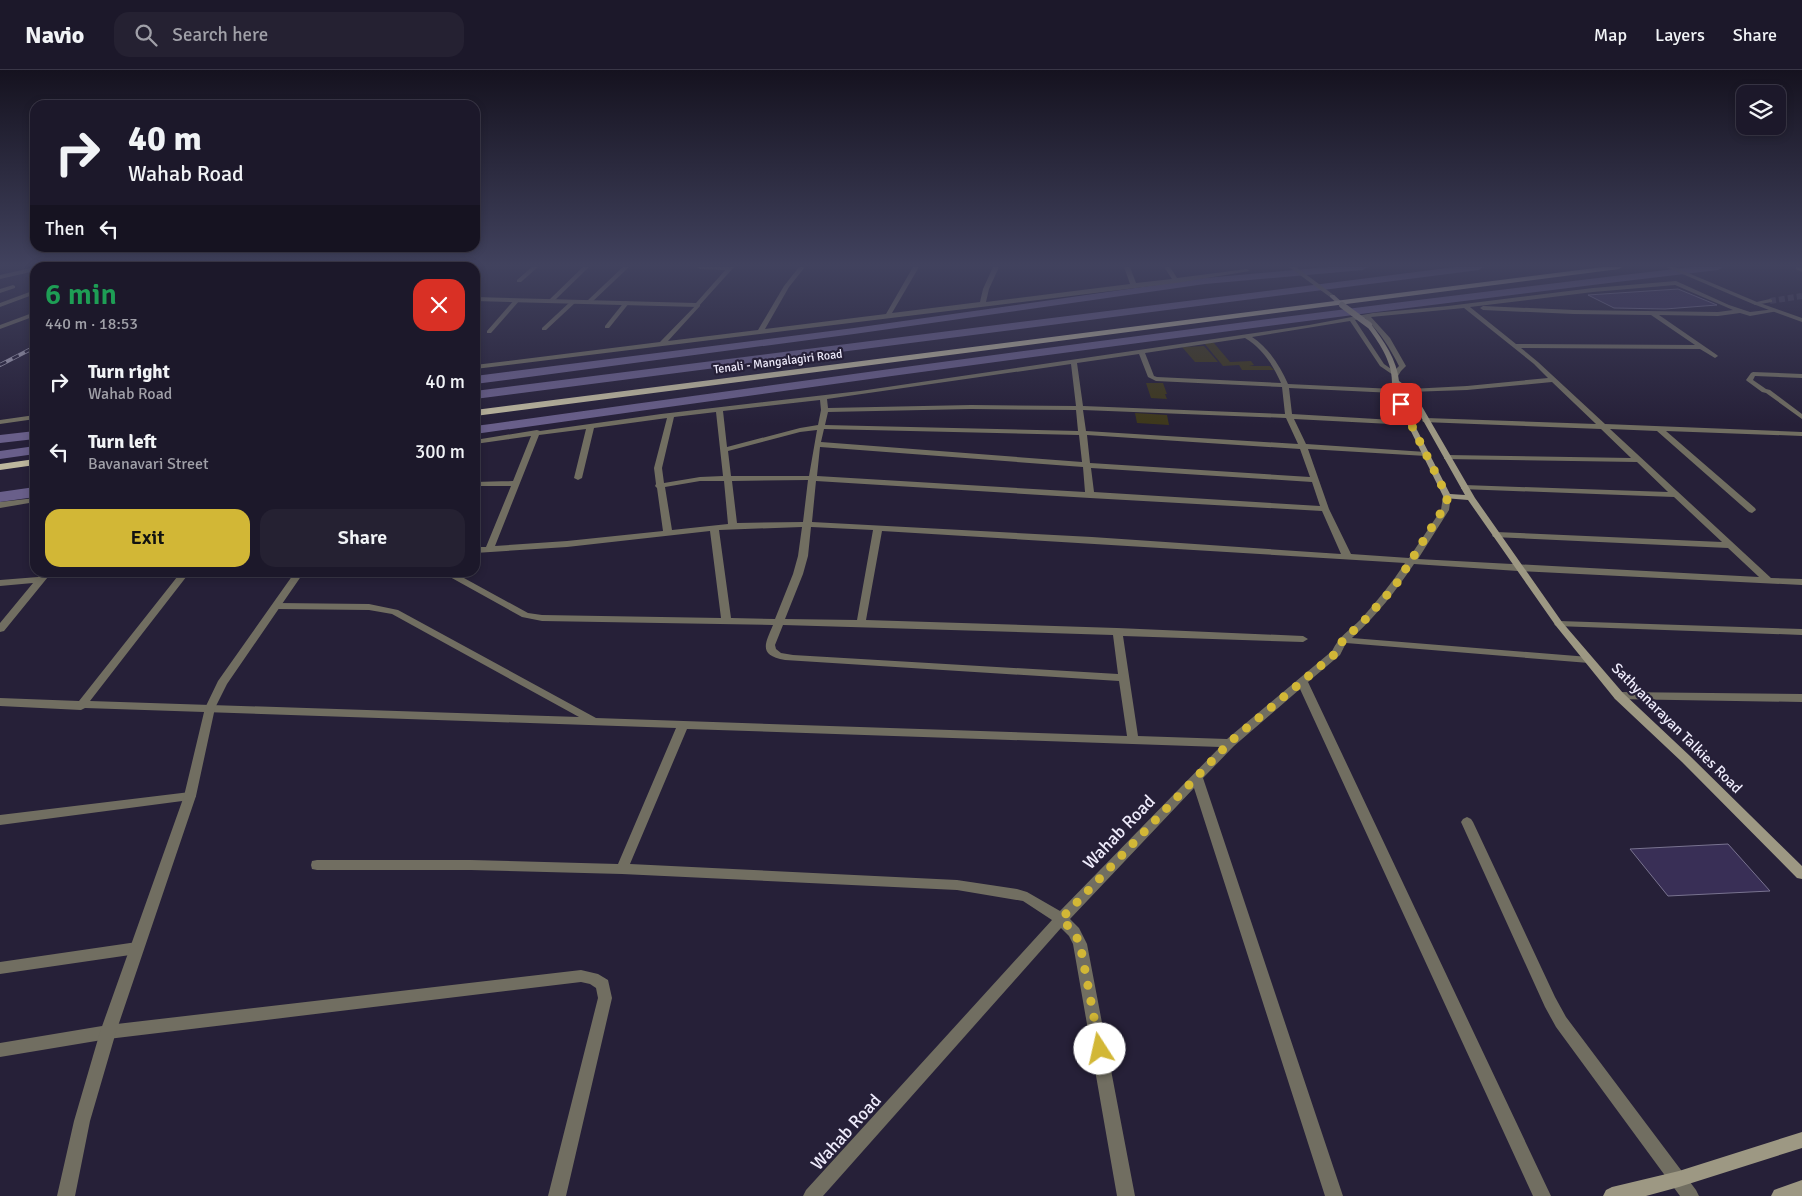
<!DOCTYPE html>
<meta charset="utf-8">
<style>
:root{--surface:#1c182a;--page:#252132;--text:#f1f3f6;--muted:#a0a0a8;--line:#3a3747;--accent:#d2b736}
body{margin:0;font-family:Signika,sans-serif;background:var(--page);color:var(--text);height:100vh;display:flex;flex-direction:column;font-size:19px;white-space:nowrap}
*{box-sizing:border-box;margin:0}
p{font-size:16px;color:var(--muted)}
.icon{flex:none;width:28px;height:28px;fill:none;stroke:currentColor;stroke-width:2;stroke-linecap:round;stroke-linejoin:round}
.map{position:relative;flex:1;overflow:hidden}
.panel{position:absolute;left:30px;top:192px;width:450px;height:315px;display:flex;flex-direction:column;background:var(--surface);border-radius:15px;box-shadow:0 2px 8px #0003,0 0 0 1px var(--line)}
.panel>*{flex:none}
.top-card{position:absolute;left:30px;top:30px;width:450px;height:152px;border-radius:15px;box-shadow:0 2px 8px #0003,0 0 0 1px var(--line);background:#1c182a;color:var(--text);overflow:hidden}
.tools{position:absolute;left:1736px;top:15px;display:grid;gap:10px}
.tools a{display:grid;place-items:center;width:50px;height:50px;border-radius:10px;background:var(--surface);box-shadow:0 2px 8px #0003,0 0 0 1px var(--line);font-size:25px}
.pin{position:absolute;display:grid;place-items:center;width:42px;height:42px;color:#fff;margin:-21px;border-radius:10px;box-shadow:0 2px 8px #0006}
.me{position:absolute;width:55px;margin:-28px;rotate:350deg;stroke-linejoin:round;filter:drop-shadow(0 0 4px #0008)}
.turn{display:flex;align-items:center;gap:18px;height:105px;padding:0 15px;font-size:22px}
.turn .icon{width:65px;height:65px;stroke-width:2.5}
.turn b{display:block;font-size:35px;line-height:42px}
.then{display:flex;align-items:center;height:48px;padding:0 15px;background:#0003;gap:10px;font-size:19px}
.round{display:grid;place-items:center;flex:none;width:52px;height:52px;border-radius:15px;background:var(--page)}
.headline{display:flex;align-items:center;justify-content:space-between;height:85px;padding:0 15px}
h1{font-size:30px;font-weight:600;line-height:38px;color:#1e9e55}
.button{display:flex;gap:10px;margin-top:auto;padding:10px 15px}
.button a{flex:1;height:58px;border-radius:15px;background:var(--accent);color:#111;font-size:20px;font-weight:600;line-height:58px;text-align:center}
.button a+a{background:var(--page);color:var(--text)}
ul{padding:0;list-style:none}
li{display:flex;align-items:center;gap:15px;height:70px;padding:0 15px}
li div{flex:1}
li b{display:block;font-size:19px}
li em{font-style:normal}
header{display:flex;align-items:center;gap:30px;box-sizing:border-box;height:70px;padding:0 25px;background:var(--surface);border-bottom:1px solid var(--line)}
header strong{font-size:24px}
nav{display:flex;gap:28px;margin-inline-start:auto;font-size:18px}
.search{width:350px;height:45px;background:var(--page);display:flex;align-items:center;gap:12px;box-sizing:border-box;padding:0 18px;border-radius:15px;color:var(--muted);font-size:19px}
.map>svg:first-child{display:block}
</style>
<header>
<strong>Navio</strong>
<div class="search"><svg class="icon" aria-label="search" viewBox="0 0 24 24"><circle cx="10" cy="10" r="6"/><path d="M15 15l6 6"/></svg>Search here</div>
<nav><a>Map</a><a>Layers</a><a>Share</a></nav>
</header>
<div class="map">
<svg width="1802" height="1126" viewBox="0 0 1802 1126">
<rect width="100%" height="100%" fill="#262038"/>
<g fill="#3e381b">
<polygon points="1204,273 1214,273 1230,292 1251,291 1254,295 1249,296 1270,296 1274,300 1242,300 1239,295 1223,296"/>
<polygon points="1204,276 1218,292 1195,292 1182,277"/>
<polygon points="1146,313 1163,313 1167,324 1165,324 1167,329 1151,328"/>
<polygon points="1135,343 1167,345 1169,355 1137,353"/>
</g>
<g fill="none" stroke-linecap="round" stroke-linejoin="round">
<g fill="#695f8a" fill-rule="evenodd">
<polygon points="1328,197 1368,197 1363,200 1205,214 854,264 475,314 475,306 854,258 1205,208"/>
<polygon points="1455,197 1484,197 1479,200 475,329 475,321"/>
<path d="M1692 197H1723L1718 200C1303 249 889 306 475 364V356C880 300 1285 244 1692 197Z"/>
<polygon points="35,361 35,369 0,373 0,365"/>
<polygon points="35,376 35,384 0,389 0,381"/>
<polygon points="35,417 35,427 0,432 0,422"/>
</g>
</g>
<g fill="#392f56" stroke="#797390">
<polygon points="1678,219 1717,235 1665,239 1614,238 1588,225"/>
<polygon points="1728,774 1770,821 1668,826 1630,779"/>
</g>
<g fill="none" stroke-linecap="round" stroke-linejoin="round">
<polyline stroke="#443e55" stroke-width="6" stroke-dasharray="6 3" stroke-linecap="butt" points="1770,231 1802,226"/>
<g fill="#716e61" fill-rule="evenodd">
<polygon points="35,197 35,201 0,209 0,205"/>
<polygon points="156,197 162,197 156,198"/>
<rect x="321" y="197" width="6" height="1"/>
<polygon points="421,197 427,197 421,198"/>
<polygon points="532,197 538,197 521,212 517,212 517,210"/>
<polygon points="583,197 589,197 552,233 548,233 548,231"/>
<polygon points="623,197 629,197 591,233 587,233 587,231"/>
<polygon points="697,197 731,197 732,198 729,200 700,199"/>
<polygon points="799,197 805,197 789,217 765,259 886,244 913,197 919,197 892,243 980,232 983,219 993,197 999,197 989,219 986,232 1130,214 1124,197 1130,197 1136,213 1172,209 1164,197 1170,197 1177,208 1247,199 1250,201 1176,213 475,299 475,295 660,272 698,233 700,234 700,236 668,271 758,260 784,216"/>
<polygon points="1289,197 1296,197 1335,226 1330,227"/>
<polygon points="1796,197 1802,198 1802,202 1796,199"/>
<path d="M1676 211 1729 235 1750 242 1775 239 1778 241 1750 246 1740 243 1718 246 1659 245 1717 285 1718 286 1715 288 1700 279 1521 278 1538 292 1605 354 1802 362V366L1666 361 1755 438 1756 440 1752 443 1749 442 1657 361 1610 359 1771 508 1802 509V515L1518 501 1414 494C1396 521 1376 546 1352 568L1589 587 1594 590 1589 593 1346 573 1340 585 1308 612 1551 1126H1533L1300 619 1234 676 1203 708 1343 1126H1325L1194 718 1070 849 1079 858 1087 874 1135 1126H1117L1073 874 1069 866 1061 858 823 1126H803L806 1120 1052 850 1023 831 957 820 622 804 471 800H317L312 799 311 795 312 791 317 790H471L618 794 676 658 85 638 81 640 0 636V628L79 631 181 502H190L90 631 579 647 392 544 369 540 277 539 272 536 277 533 369 534 398 540 596 648 1127 666 1119 611 785 590C758 585 765 574 773 555L542 551 522 547 441 502H453L528 543 542 545 721 548 710 461 567 477 475 483V477H486L511 416H475V412L513 411 531 366 475 374V370L537 360 540 361 661 344 860 321 1309 255 1373 243 1448 236 1593 218ZM1675 215 1733 240 1718 242 1574 240 1483 236 1480 238 1483 240 1574 244 1651 245 1695 275 1516 274 1470 237 1593 222ZM1464 238 1534 294 1548 308 1467 316 1410 319 1408 320V322L1467 320 1552 312 1596 354 1426 348 1422 350 1423 352 1601 359 1631 388 1447 385H1444V389L1637 392 1668 422 1464 415H1461V419L1674 427 1722 472 1496 462 1492 465 1493 467 1728 478 1759 507 1418 489 1449 440 1451 426 1447 424 1443 426 1441 440 1409 488 1351 484 1329 439 1308 379 1426 386 1430 384 1426 382 1306 374 1294 349 1410 355 1414 353 1410 351 1292 344 1289 318 1394 323 1397 321 1394 319 1288 314C1280 296 1269 278 1252 267L1350 251 1380 296 1396 307 1398 306 1401 301 1406 296 1390 268 1371 247ZM1365 248C1380 262 1390 278 1399 296L1394 301 1384 294 1355 250ZM1245 268C1263 279 1273 295 1281 313L1157 307 1154 306 1145 283ZM1139 284 1148 307 1156 311 1282 317 1285 344 1083 336 1077 293ZM1071 294 1076 336 971 335 828 338 827 329ZM820 330 821 340 818 355 800 358 727 377 723 341ZM971 339 1076 340 1078 361 825 355 828 342ZM1083 340 1286 348 1298 374 1086 361ZM716 342 723 406 700 407 664 413 662 398 674 347ZM667 348 654 398 656 414 655 416 657 418 663 461 567 471 495 476 539 365 586 359 574 408 578 410 582 408 594 358ZM824 359 1079 365 1082 392 821 372ZM817 360 809 406H731L728 381 800 362ZM1087 365 1300 379 1310 407 1090 393ZM820 377 1083 397 1085 422 817 406ZM1091 398 1312 412 1320 436 1094 422ZM808 410 803 452 737 453 732 411ZM700 411H724L728 454 672 460 665 417ZM816 411 1090 428 1322 441 1341 484 1092 467 812 452ZM802 457 798 486 793 504 775 549 731 548 719 460ZM811 457 873 460 857 550 785 549 803 504 808 486ZM882 461 1405 493C1392 513 1377 531 1361 549 1349 561 1340 565 1332 581L1227 669 1138 666 1123 566 1303 572 1308 569 1303 566 1117 558 866 550ZM783 555 1113 565 1118 604 793 585 781 583 776 579 775 575ZM687 659 1220 677 1060 841 1027 822 1017 819 957 810 630 794Z"/>
<polygon points="13,215 15,216 15,218 0,223 0,219"/>
<polygon points="35,220 35,224 0,237 0,233"/>
<polygon points="515,229 520,230 491,263 487,263 487,261"/>
<polygon points="1770,229 1772,230 1772,232 1755,235 1752,233"/>
<polygon points="571,231 576,232 546,260 542,260 542,258"/>
<polygon points="625,231 630,232 609,258 605,258 605,256"/>
<polygon points="35,242 35,246 0,259 0,255"/>
<polygon points="1753,302 1802,304 1802,308 1755,306 1753,310 1766,319 1770,320 1802,344 1802,349 1766,323 1762,322 1747,311 1746,310 1751,303"/>
<polygon points="35,345 35,349 0,354 0,350"/>
<polygon points="35,428 35,432 0,438 0,432"/>
<polygon points="43,502 52,502 4,561 0,562 0,553 33,513 0,516 0,510 38,507"/>
<polygon points="1559,551 1802,559 1802,565 1556,556 1554,554 1556,552"/>
<polygon points="1619,622 1802,624 1802,632 1615,629 1614,626"/>
<polygon points="190,722 194,723 196,726 194,729 190,730 0,755 0,745"/>
<polygon points="1467,747 1471,749 1473,752 1555,927 1566,947 1696,1120 1699,1126 1680,1126 1556,957 1545,937 1461,752 1463,749"/>
<polygon points="137,872 142,874 144,878 142,882 137,884 0,904 0,892"/>
<polygon points="581,900 598,904 608,910 612,928 566,1126 548,1126 598,928 596,918 590,914 581,912 108,969 0,987 0,973 108,955"/>
</g>
<g fill="#716e61" fill-rule="evenodd">
<polygon points="728,197 734,197 698,237 475,231 475,227 696,233"/>
<polygon points="1666,197 1674,197 1757,232 1802,248 1802,252 1753,234"/>
<polygon points="295,502 304,502 227,614 215,638 196,726 116,962 90,1051 75,1126 57,1126 74,1051 100,962 184,726 205,638 218,611"/>
</g>
<g fill="#9d9883" fill-rule="evenodd">
<polygon points="1330,225 1334,225 1344,234 1344,236 1340,236 1330,227"/>
<path d="M1367 254H1371C1384 271 1397 290 1399 311L1413 321 1475 428 1562 552 1623 623 1690 686 1802 796V809L1797 808 1682 692 1615 629 1556 556 1468 430 1444 428 1391 321C1396 296 1380 274 1366 255ZM1398 317 1407 322 1465 425 1450 424 1397 321Z"/>
<polygon points="1802,1062 1802,1078 1679,1117 1646,1126 1603,1126 1606,1120 1612,1117 1679,1101"/>
<polygon points="1802,1110 1802,1126 1771,1126 1774,1120"/>
</g>
<g fill="#beb89e" fill-rule="evenodd">
<polygon points="1603,197 1622,197 1619,199 475,346 475,340"/>
<polygon points="35,389 35,395 0,400 0,394"/>
</g>
<g stroke="#a7a3b6" stroke-width="4">
<g id="rail">
<polyline points="241,198 243,197"/>
<polyline points="0,295 35,277"/>
</g>
</g>
<use href="#rail" stroke="#262038" stroke-width="2.5" stroke-dasharray="7" stroke-linecap="butt"/>
<polyline stroke="#9d9883" stroke-width="6" points="1342,235 1369,255"/>
</g>
<linearGradient id="sky" x2="0" y2="1"><stop stop-color="#15121f"/><stop offset="0.55" stop-color="#41425e"/><stop offset="1" stop-color="#41425e" stop-opacity="0"/></linearGradient>
<rect width="1802" height="355" fill="url(#sky)"/>
<g fill="none" stroke-linecap="round" stroke-linejoin="round">
<polyline stroke="#d2b736" stroke-width="9" stroke-dasharray="0 16.2" points="1100,979 1080,874 1074,862 1061,849 1230,672 1336,583 1343,570 1363,552 1395,516 1447,433 1447,426 1401,334"/>
</g>
<g text-anchor="middle" dominant-baseline="central" stroke-width="4.5" stroke-linejoin="round" paint-order="stroke">
<g font-size="12" fill="#eeebfb" stroke="#262038">
<text transform="translate(778 292) rotate(-7)">Tenali - Mangalagiri Road</text>
</g>
<g font-size="15" fill="#eeebfb" stroke="#262038">
<text transform="translate(1677 658) rotate(45)">Sathyanarayan Talkies Road</text>
</g>
<g font-size="18" fill="#eeebfb" stroke="#262038">
<text transform="translate(1119 762) rotate(-46)">Wahab Road</text>
<text transform="translate(846 1062) rotate(-48)">Wahab Road</text>
</g>
</g>
</svg>
<div class="tools">
<a><svg class="icon" aria-label="layers" viewBox="0 0 24 24"><path d="M12 4l9 5-9 5-9-5zM3 14l9 5 9-5"/></svg></a>
</div>
<div class="pin" style="left:1401px;top:334px;background:#d93025"><svg class="icon" aria-label="arrive" viewBox="0 0 24 24"><path d="M6 21V4h12l-3 4 3 4H6"/></svg></div>
<svg class="me" style="left:1100px;top:979px" viewBox="-20 -20 40 40"><circle r="19" fill="#fff"/><path d="M0-13L10 11 0 6-10 11z" fill="#d2b736"/></svg>
<div class="top-card">
<div class="turn"><svg class="icon" aria-label="right" viewBox="0 0 24 24"><path d="M7 20v-9h11M14 6l5 5-5 5"/></svg><div><b>40 m</b>Wahab Road</div></div>
<div class="then">Then<svg class="icon" aria-label="left" viewBox="0 0 24 24"><path d="M17 20v-9H6M10 6l-5 5 5 5"/></svg></div>
</div>
<section class="panel">
<div class="headline"><div><h1>6 min</h1><p>440 m · 18:53</p></div><a class="round" style="background:#d93025;color:#fff"><svg class="icon" aria-label="close" viewBox="0 0 24 24"><path d="M6 6l12 12M18 6L6 18"/></svg></a></div>
<ul>
<li><svg class="icon" aria-label="right" viewBox="0 0 24 24"><path d="M7 20v-9h11M14 6l5 5-5 5"/></svg><div><b>Turn right</b><p>Wahab Road</p></div><em>40 m</em></li>
<li><svg class="icon" aria-label="left" viewBox="0 0 24 24"><path d="M17 20v-9H6M10 6l-5 5 5 5"/></svg><div><b>Turn left</b><p>Bavanavari Street</p></div><em>300 m</em></li>
</ul>
<div class="button"><a>Exit</a><a>Share</a></div>
</section>
</div>
